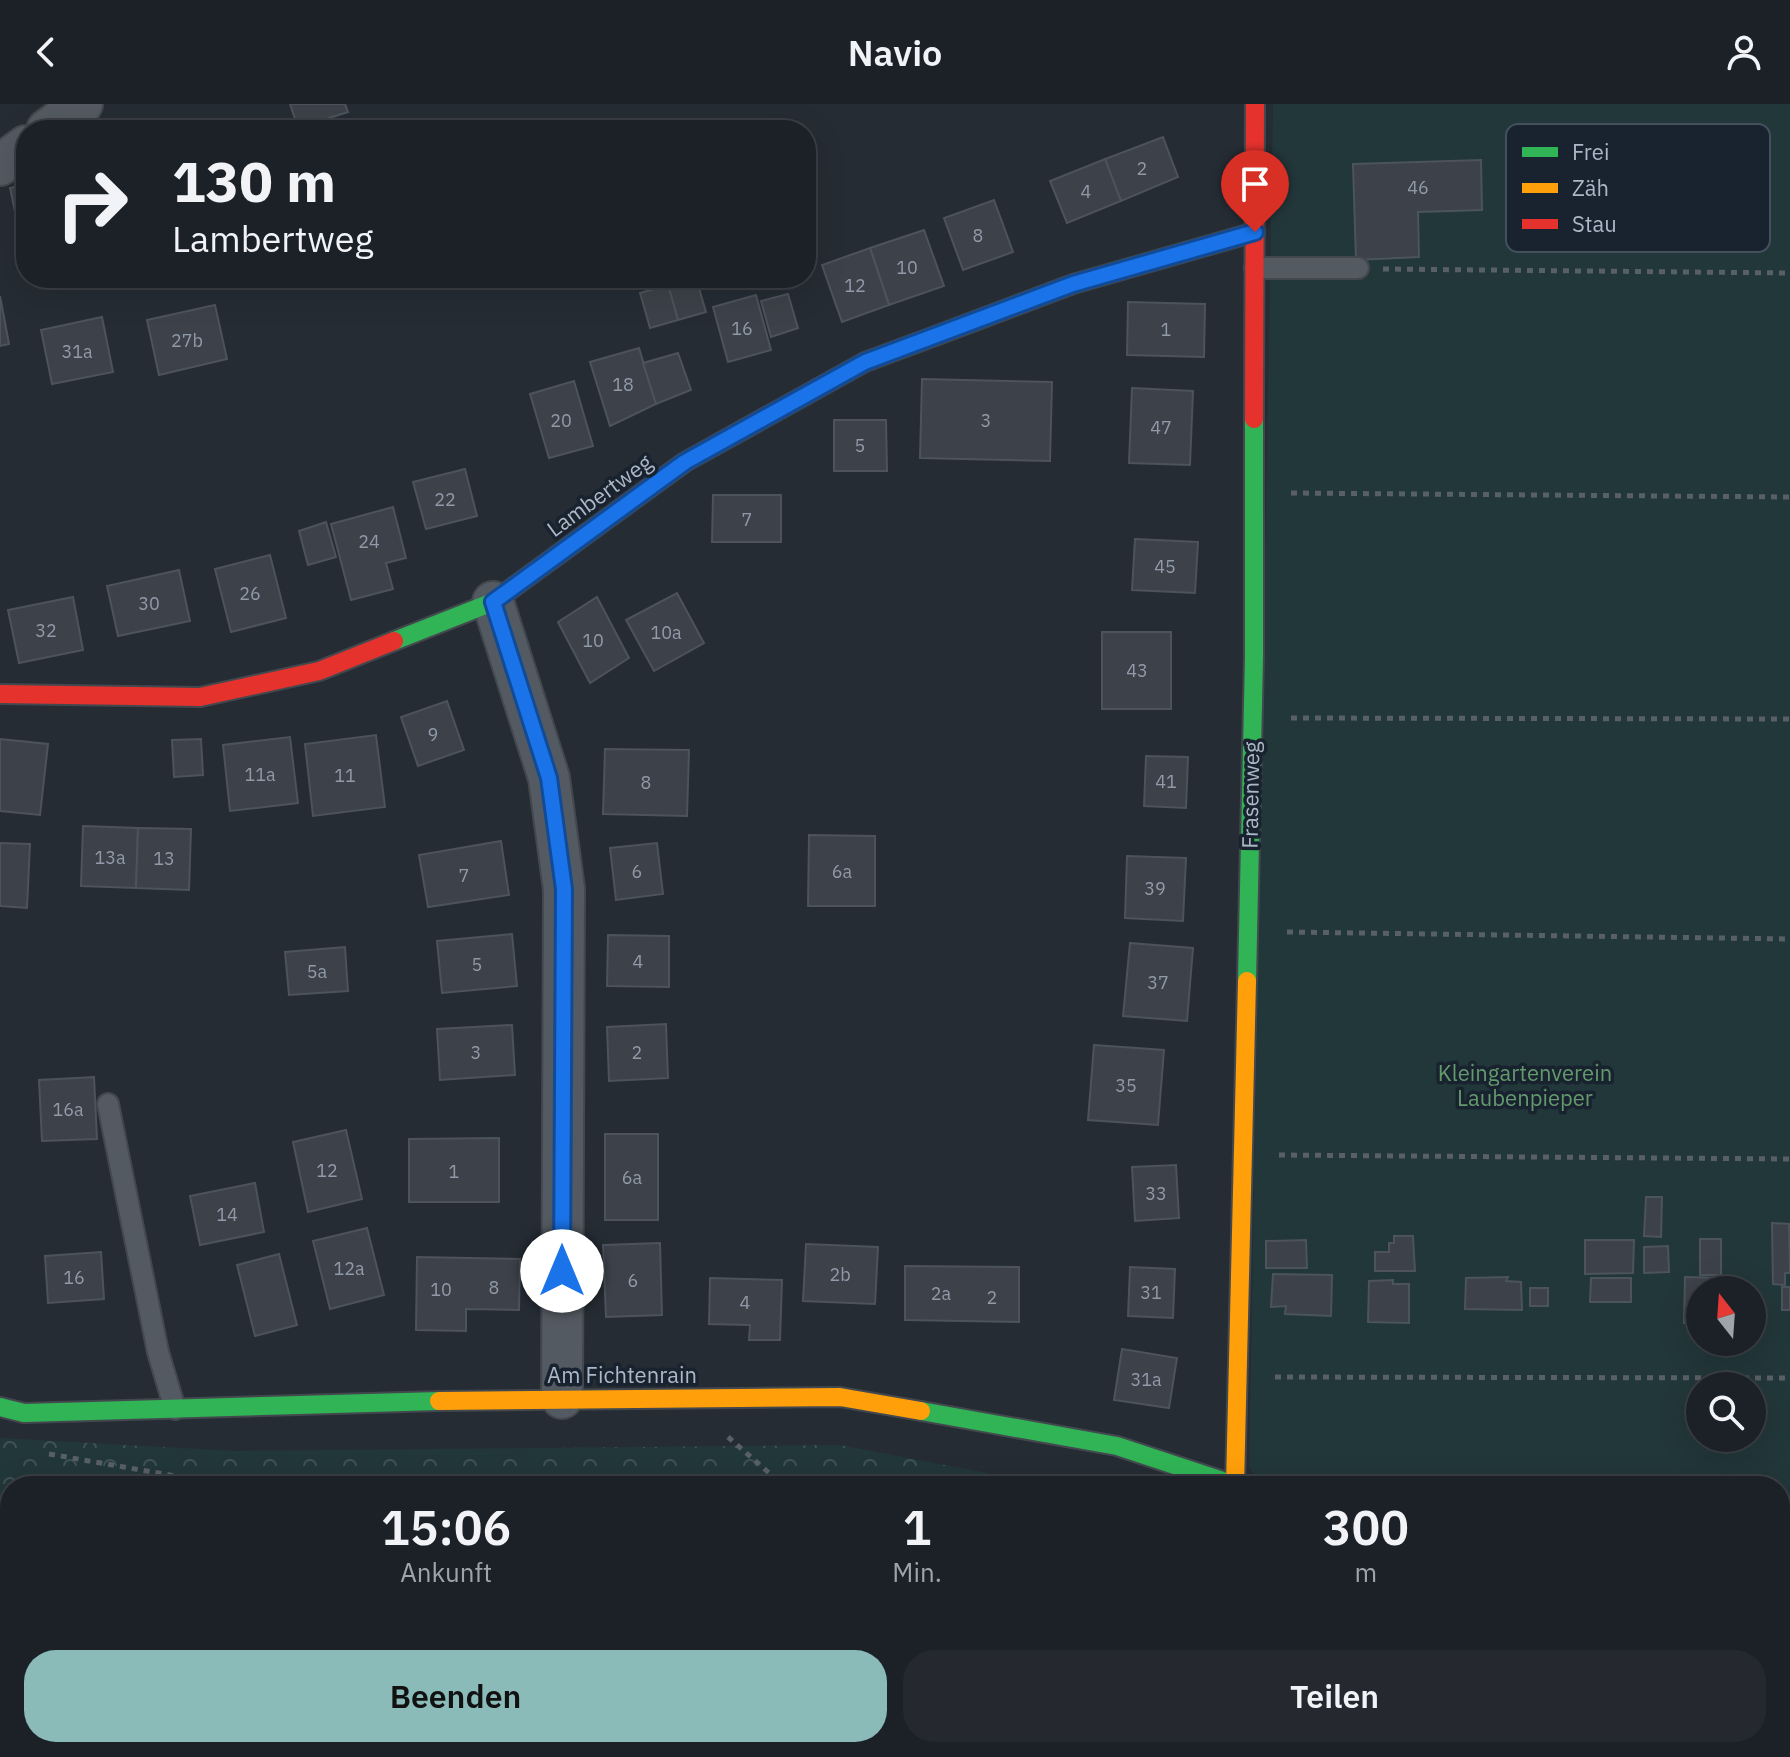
<!DOCTYPE html>
<html lang="de">
<meta charset="utf-8">
<style>
:root{--surface:#1c2127;--page:#25292f;--text:#f1f3f6;--muted:#a0a3a7;--line:#3a3e44;--accent:#8bbbb9}
body{margin:0;font-family:"IBM Plex Sans",sans-serif;background:var(--page);color:var(--text);height:100vh;display:flex;flex-direction:column;font-size:30px;white-space:nowrap}
*{box-sizing:border-box;margin:0}
p{font-size:26px;color:var(--muted)}
.icon{flex:none;width:44px;height:44px;fill:none;stroke:currentColor;stroke-width:2;stroke-linecap:round;stroke-linejoin:round}
.map{position:relative;flex:1;overflow:hidden}
.drawer{position:absolute;left:0px;top:1372px;width:1790px;height:282px;display:flex;flex-direction:column;background:var(--surface);border-radius:32px 32px 0 0;box-shadow:0 8px 32px #0002,0 0 0 2px var(--line)}
.drawer>*{flex:none}
.banner{position:absolute;left:16px;top:16px;width:800px;height:168px;border-radius:32px;box-shadow:0 8px 32px #0002,0 0 0 2px var(--line);background:#1c2127;color:var(--text);overflow:hidden}
.needle{width:52px;rotate:343deg}
.fabs{position:absolute;left:1686px;top:1172px;display:grid;gap:16px}
.fabs a{display:grid;place-items:center;width:80px;height:80px;border-radius:50%;background:var(--surface);box-shadow:0 8px 32px #0002,0 0 0 2px var(--line);font-size:40px}
.pin{position:absolute;display:grid;place-items:center;width:68px;height:68px;color:#fff;margin:-82px -34px;border-radius:50% 50% 50% 0;rotate:-45deg;box-shadow:0 0 8px #0007}
.pin .icon{rotate:45deg}
.me{position:absolute;width:88px;margin:-44px;rotate:0deg;stroke-linejoin:round;filter:drop-shadow(0 0 6px #0008)}
.turn{display:flex;align-items:center;gap:28px;height:168px;padding:0 24px;font-size:36px}
.turn .icon{width:104px;height:104px;stroke-width:2.5}
.turn b{display:block;font-size:56px;line-height:68px}
.eta{display:flex;justify-content:space-evenly;align-items:center;height:136px;text-align:center}
.eta b{font-size:48px;font-weight:600;line-height:56px}
.button{display:flex;gap:16px;margin-top:auto;padding:16px 24px}
.button a{flex:1;height:92px;border-radius:32px;background:var(--accent);color:#111;font-size:32px;font-weight:600;line-height:92px;text-align:center}
.button a+a{background:var(--page);color:var(--text)}
header{display:flex;justify-content:space-between;align-items:center;height:104px;padding:0 24px;background:var(--surface);font-size:36px;font-weight:600}
.map>svg:first-child{display:block}
</style>
<header><svg class="icon" aria-label="back" viewBox="0 0 24 24"><path d="M15 5l-7 7 7 7"/></svg>Navio<svg class="icon" aria-label="person" viewBox="0 0 24 24"><circle cx="12" cy="8" r="4"/><path d="M4 21q1-7 8-7t8 7"/></svg></header>
<div class="map">
<svg width="1790" height="1653" viewBox="0 0 1790 1653">
<defs>
<pattern id="forest-crowns" width="20" height="18" patternUnits="userSpaceOnUse" patternTransform="scale(2)"><rect width="20" height="18" fill="#22373a"/><path d="M2 6a3 3 0 1 1 6 0M12 15a3 3 0 1 1 6 0" fill="none" stroke="#3f5255"/></pattern>
</defs>
<rect width="100%" height="100%" fill="#252c34"/>
<polygon fill="url(#forest-crowns)" points="0,1334 233,1347 840,1341 1054,1382 10,1382 10,1644 1032,1644 1017,1653 0,1653"/>
<path fill="#22373a" fill-rule="evenodd" d="M1273 0H1790V1451L1780 1446V1382H1262L1249 1363ZM1700 1186H1752V1238H1700ZM1700 1282H1752V1334H1700Z"/>
<g fill="#3d424a" stroke="#4c535c" stroke-width="2">
<polygon points="290,0 345,0 348,8 298,24"/>
<polygon points="1163,33 1178,73 1121,97 1105,55"/>
<polygon points="1105,55 1121,97 1067,119 1050,77"/>
<polygon points="1481,56 1482,106 1418,108 1419,153 1356,156 1353,60"/>
<polygon points="26,81 26,160 10,84"/>
<polygon points="994,96 1013,148 963,166 944,114"/>
<polygon points="924,126 944,182 889,201 870,144"/>
<polygon points="870,144 889,201 842,218 822,161"/>
<polygon points="696,174 706,208 678,216 668,181"/>
<polygon points="668,181 678,216 650,224 640,189"/>
<polygon points="788,190 798,224 771,233 761,197"/>
<polygon points="756,191 771,246 728,258 713,203"/>
<polygon points="0,192 9,240 0,242"/>
<polygon points="1128,198 1205,200 1204,253 1127,251"/>
<polygon points="215,201 227,255 159,271 147,216"/>
<polygon points="102,213 113,268 52,280 41,226"/>
<polygon points="639,244 656,300 610,322 590,258"/>
<polygon points="678,249 691,286 656,300 643,259"/>
<polygon points="922,275 1052,278 1050,357 920,354"/>
<polygon points="574,277 593,342 549,354 530,290"/>
<polygon points="1132,284 1193,287 1190,361 1129,359"/>
<polygon points="834,316 886,316 887,367 834,367"/>
<polygon points="465,365 477,412 426,425 413,378"/>
<polygon points="713,391 781,391 781,438 712,438"/>
<polygon points="393,403 406,454 386,459 393,485 351,496 331,420"/>
<polygon points="326,418 336,453 308,461 299,427"/>
<polygon points="1135,435 1198,438 1195,489 1132,486"/>
<polygon points="270,451 286,514 231,528 215,465"/>
<polygon points="179,466 190,517 118,532 107,482"/>
<polygon points="677,489 704,539 654,567 626,516"/>
<polygon points="73,493 83,546 19,559 8,506"/>
<polygon points="597,493 629,554 590,579 558,518"/>
<rect x="1102" y="528" width="69" height="77"/>
<polygon points="447,597 464,646 418,662 401,613"/>
<polygon points="376,631 385,703 313,712 305,640"/>
<polygon points="290,633 298,699 230,707 223,641"/>
<polygon points="0,635 48,640 40,711 0,707"/>
<polygon points="201,635 203,671 174,673 172,636"/>
<polygon points="605,645 689,646 687,712 603,710"/>
<polygon points="1146,652 1188,653 1186,704 1144,702"/>
<polygon points="83,722 138,724 136,784 81,782"/>
<polygon points="138,724 191,725 189,786 136,784"/>
<polygon points="809,731 875,732 875,802 808,802"/>
<polygon points="501,737 509,791 428,803 419,751"/>
<polygon points="0,739 30,740 27,804 0,802"/>
<polygon points="657,739 663,790 616,796 610,744"/>
<polygon points="1127,752 1186,754 1183,817 1125,814"/>
<polygon points="512,830 517,882 442,889 437,837"/>
<polygon points="608,831 669,832 669,883 607,882"/>
<polygon points="1130,839 1193,844 1187,917 1123,912"/>
<polygon points="345,843 348,887 289,891 285,848"/>
<polygon points="666,920 668,974 609,977 607,923"/>
<polygon points="512,921 515,971 440,976 437,925"/>
<polygon points="1094,941 1164,946 1158,1021 1088,1016"/>
<polygon points="94,973 97,1035 42,1037 39,976"/>
<polygon points="346,1026 362,1095 308,1108 293,1038"/>
<rect x="605" y="1030" width="53" height="86"/>
<polygon points="499,1034 499,1098 409,1098 409,1035"/>
<polygon points="1176,1061 1179,1114 1135,1117 1132,1063"/>
<polygon points="255,1079 264,1128 200,1141 190,1092"/>
<polygon points="1646,1093 1662,1093 1661,1133 1644,1132"/>
<polygon points="1772,1119 1789,1120 1790,1169 1785,1169 1785,1181 1773,1180"/>
<polygon points="367,1124 384,1191 330,1205 313,1137"/>
<polygon points="1394,1132 1413,1132 1415,1167 1375,1167 1375,1148 1389,1148 1389,1139 1394,1139"/>
<rect x="1700" y="1135" width="21" height="36"/>
<polygon points="1306,1136 1307,1164 1266,1164 1266,1137"/>
<polygon points="1585,1136 1634,1136 1633,1169 1585,1170"/>
<polygon points="660,1139 662,1211 606,1213 603,1141"/>
<polygon points="806,1140 878,1143 875,1200 803,1197"/>
<polygon points="1668,1142 1669,1168 1644,1169 1644,1143"/>
<polygon points="101,1148 104,1195 48,1199 45,1152"/>
<polygon points="279,1150 297,1221 255,1232 237,1161"/>
<polygon points="417,1153 520,1155 519,1206 466,1205 466,1227 416,1226"/>
<polygon points="905,1162 1019,1163 1019,1218 905,1216"/>
<polygon points="1130,1163 1175,1165 1173,1214 1128,1212"/>
<polygon points="1273,1170 1332,1171 1331,1212 1285,1210 1286,1202 1271,1203"/>
<polygon points="1508,1173 1506,1177 1521,1178 1522,1206 1465,1205 1466,1174"/>
<polygon points="1685,1173 1723,1174 1723,1186 1700,1186 1700,1220 1684,1219"/>
<polygon points="710,1174 782,1176 780,1236 749,1236 750,1221 709,1220"/>
<polygon points="1591,1174 1631,1174 1631,1198 1590,1198"/>
<polygon points="1393,1176 1393,1180 1409,1180 1409,1219 1368,1218 1369,1177"/>
<rect x="1782" y="1183" width="8" height="23"/>
<rect x="1530" y="1184" width="18" height="18"/>
<polygon points="1122,1245 1177,1254 1169,1304 1114,1296"/>
</g>
<g fill="none" stroke-linecap="round" stroke-linejoin="round">
<g stroke="#43484e" stroke-width="24">
<g id="lane">
<polyline points="1255,164 1358,164"/>
<polyline points="108,1000 158,1248 175,1305"/>
</g>
</g>
<g stroke="#43484e" stroke-width="44">
<g id="street">
<polyline points="47,26 82,0"/>
<polyline points="0,61 26,42"/>
<polyline points="493,498 549,674 564,785 562,1294"/>
<polyline points="1780,1510 1790,1528"/>
<polyline points="1780,1603 1790,1593"/>
<polyline points="1064,1653 1084,1644"/>
</g>
</g>
<g stroke="#43484e" stroke-width="22">
<g id="fast">
<polyline points="394,537 493,498 685,358 865,258 935,232"/>
<polyline points="1247,877 1254,553 1254,315"/>
<polyline points="0,1303 24,1309 439,1297"/>
<polyline points="921,1307 1117,1342 1235,1381"/>
</g>
</g>
<g stroke="#43484e" stroke-width="22">
<g id="slow">
<polyline points="935,232 1073,180 1255,128"/>
<polyline points="439,1297 840,1293 921,1307"/>
<polyline points="1235,1382 1247,877"/>
</g>
</g>
<g stroke="#43484e" stroke-width="22">
<g id="jam">
<polyline points="1254,315 1255,0"/>
<polyline points="0,590 200,593 319,567 394,537"/>
</g>
</g>
<g stroke="#585f66" stroke-width="5" stroke-dasharray="6 6" stroke-linecap="butt">
<polyline points="1383,165 1790,169"/>
<polyline points="1291,389 1790,393"/>
<polyline points="1291,614 1790,615"/>
<polyline points="1287,828 1790,835"/>
<polyline points="1279,1051 1790,1055"/>
<polyline points="1275,1273 1790,1274"/>
<polyline points="728,1333 784,1382"/>
<polyline points="49,1350 233,1382"/>
<polyline points="1780,1400 1790,1400"/>
<polyline points="0,1557 10,1551"/>
<polyline points="0,1587 10,1598"/>
<polyline points="55,1644 69,1653"/>
<polyline points="467,1653 476,1644"/>
</g>
<use href="#lane" stroke="#545a62" stroke-width="20"/>
<use href="#street" stroke="#545a62" stroke-width="40"/>
<use href="#fast" stroke="#30b455" stroke-width="18"/>
<use href="#slow" stroke="#ff9f0a" stroke-width="18"/>
<use href="#jam" stroke="#e5322d" stroke-width="18"/>
</g>
<g fill="none" stroke-linecap="round" stroke-linejoin="round">
<g stroke="#114b97" stroke-width="20">
<polyline id="route" points="562,1167 564,785 549,674 493,498 685,358 865,258 1073,180 1255,128"/>
</g>
<use href="#route" stroke="#1a73e8" stroke-width="14"/>
</g>
<g text-anchor="middle" dominant-baseline="central" stroke-width="7" stroke-linejoin="round" paint-order="stroke">
<g font-size="18" fill="#919aa8">
<text x="1142" y="64">2</text>
<text x="1418" y="83">46</text>
<text x="1086" y="87">4</text>
<text x="978" y="131">8</text>
<text x="907" y="163">10</text>
<text x="855" y="181">12</text>
<text x="742" y="224">16</text>
<text x="1166" y="225">1</text>
<text x="187" y="236">27b</text>
<text x="77" y="247">31a</text>
<text x="623" y="280">18</text>
<text x="561" y="316">20</text>
<text x="986" y="316">3</text>
<text x="1161" y="323">47</text>
<text x="860" y="341">5</text>
<text x="445" y="395">22</text>
<text x="747" y="415">7</text>
<text x="369" y="437">24</text>
<text x="1165" y="462">45</text>
<text x="250" y="489">26</text>
<text x="149" y="499">30</text>
<text x="46" y="526">32</text>
<text x="666" y="528">10a</text>
<text x="593" y="536">10</text>
<text x="1137" y="566">43</text>
<text x="433" y="630">9</text>
<text x="260" y="670">11a</text>
<text x="345" y="671">11</text>
<text x="1166" y="677">41</text>
<text x="646" y="678">8</text>
<text x="110" y="753">13a</text>
<text x="164" y="754">13</text>
<text x="637" y="767">6</text>
<text x="842" y="767">6a</text>
<text x="464" y="771">7</text>
<text x="1155" y="784">39</text>
<text x="638" y="857">4</text>
<text x="477" y="860">5</text>
<text x="317" y="867">5a</text>
<text x="1158" y="878">37</text>
<text x="476" y="948">3</text>
<text x="637" y="948">2</text>
<text x="1126" y="981">35</text>
<text x="68" y="1005">16a</text>
<text x="327" y="1066">12</text>
<text x="454" y="1067">1</text>
<text x="632" y="1073">6a</text>
<text x="1156" y="1089">33</text>
<text x="227" y="1110">14</text>
<text x="349" y="1164">12a</text>
<text x="840" y="1170">2b</text>
<text x="74" y="1173">16</text>
<text x="633" y="1176">6</text>
<text x="494" y="1183">8</text>
<text x="441" y="1185">10</text>
<text x="1151" y="1188">31</text>
<text x="941" y="1189">2a</text>
<text x="992" y="1193">2</text>
<text x="745" y="1198">4</text>
<text x="1146" y="1275">31a</text>
</g>
<g font-size="22" fill="#adb8c7" stroke="#19232f">
<text transform="translate(599 391) rotate(-36)">Lambertweg</text>
<text transform="translate(1250 691) rotate(-89)">Frasenweg</text>
<text x="622" y="1270">Am Fichtenrain</text>
</g>
<g font-size="22" fill="#63996d" stroke="#19232f">
<text x="1525" y="968">Kleingartenverein<tspan x="1525" dy="25">Laubenpieper</tspan></text>
</g>
</g>
<rect x="1506" y="20" width="264" height="128" rx="12" fill="#19232f" stroke="#45505d" stroke-width="2"/>
<rect x="1522" y="43" width="36" height="10" fill="#30b455"/>
<rect x="1522" y="79" width="36" height="10" fill="#ff9f0a"/>
<rect x="1522" y="115" width="36" height="10" fill="#e5322d"/>
<g font-size="22" fill="#adb8c7">
<text x="1572" y="56">Frei</text>
<text x="1572" y="92">Zäh</text>
<text x="1572" y="128">Stau</text>
</g>
</svg>
<div class="fabs">
<a><svg class="needle" viewBox="-14 -14 28 28"><path d="M0-13l5 13h-10z" fill="#e53935"/><path d="M0 13l5-13h-10z" fill="#a0a3a7"/></svg></a>
<a><svg class="icon" aria-label="search" viewBox="0 0 24 24"><circle cx="10" cy="10" r="6"/><path d="M15 15l6 6"/></svg></a>
</div>
<div class="pin" style="left:1255px;top:128px;background:#d93025"><svg class="icon" aria-label="arrive" viewBox="0 0 24 24"><path d="M6 21V4h12l-3 4 3 4H6"/></svg></div>
<svg class="me" style="left:562px;top:1167px" viewBox="-20 -20 40 40"><circle r="19" fill="#fff"/><path d="M0-13L10 11 0 6-10 11z" fill="#1a73e8"/></svg>
<div class="banner">
<div class="turn"><svg class="icon" aria-label="right" viewBox="0 0 24 24"><path d="M7 20v-9h11M14 6l5 5-5 5"/></svg><div><b>130 m</b>Lambertweg</div></div>
</div>
<section class="drawer">
<div class="eta">
<div><b>15:06</b><p>Ankunft</p></div>
<div><b>1</b><p>Min.</p></div>
<div><b>300</b><p>m</p></div>
</div>
<div class="button"><a>Beenden</a><a>Teilen</a></div>
</section>
</div>
